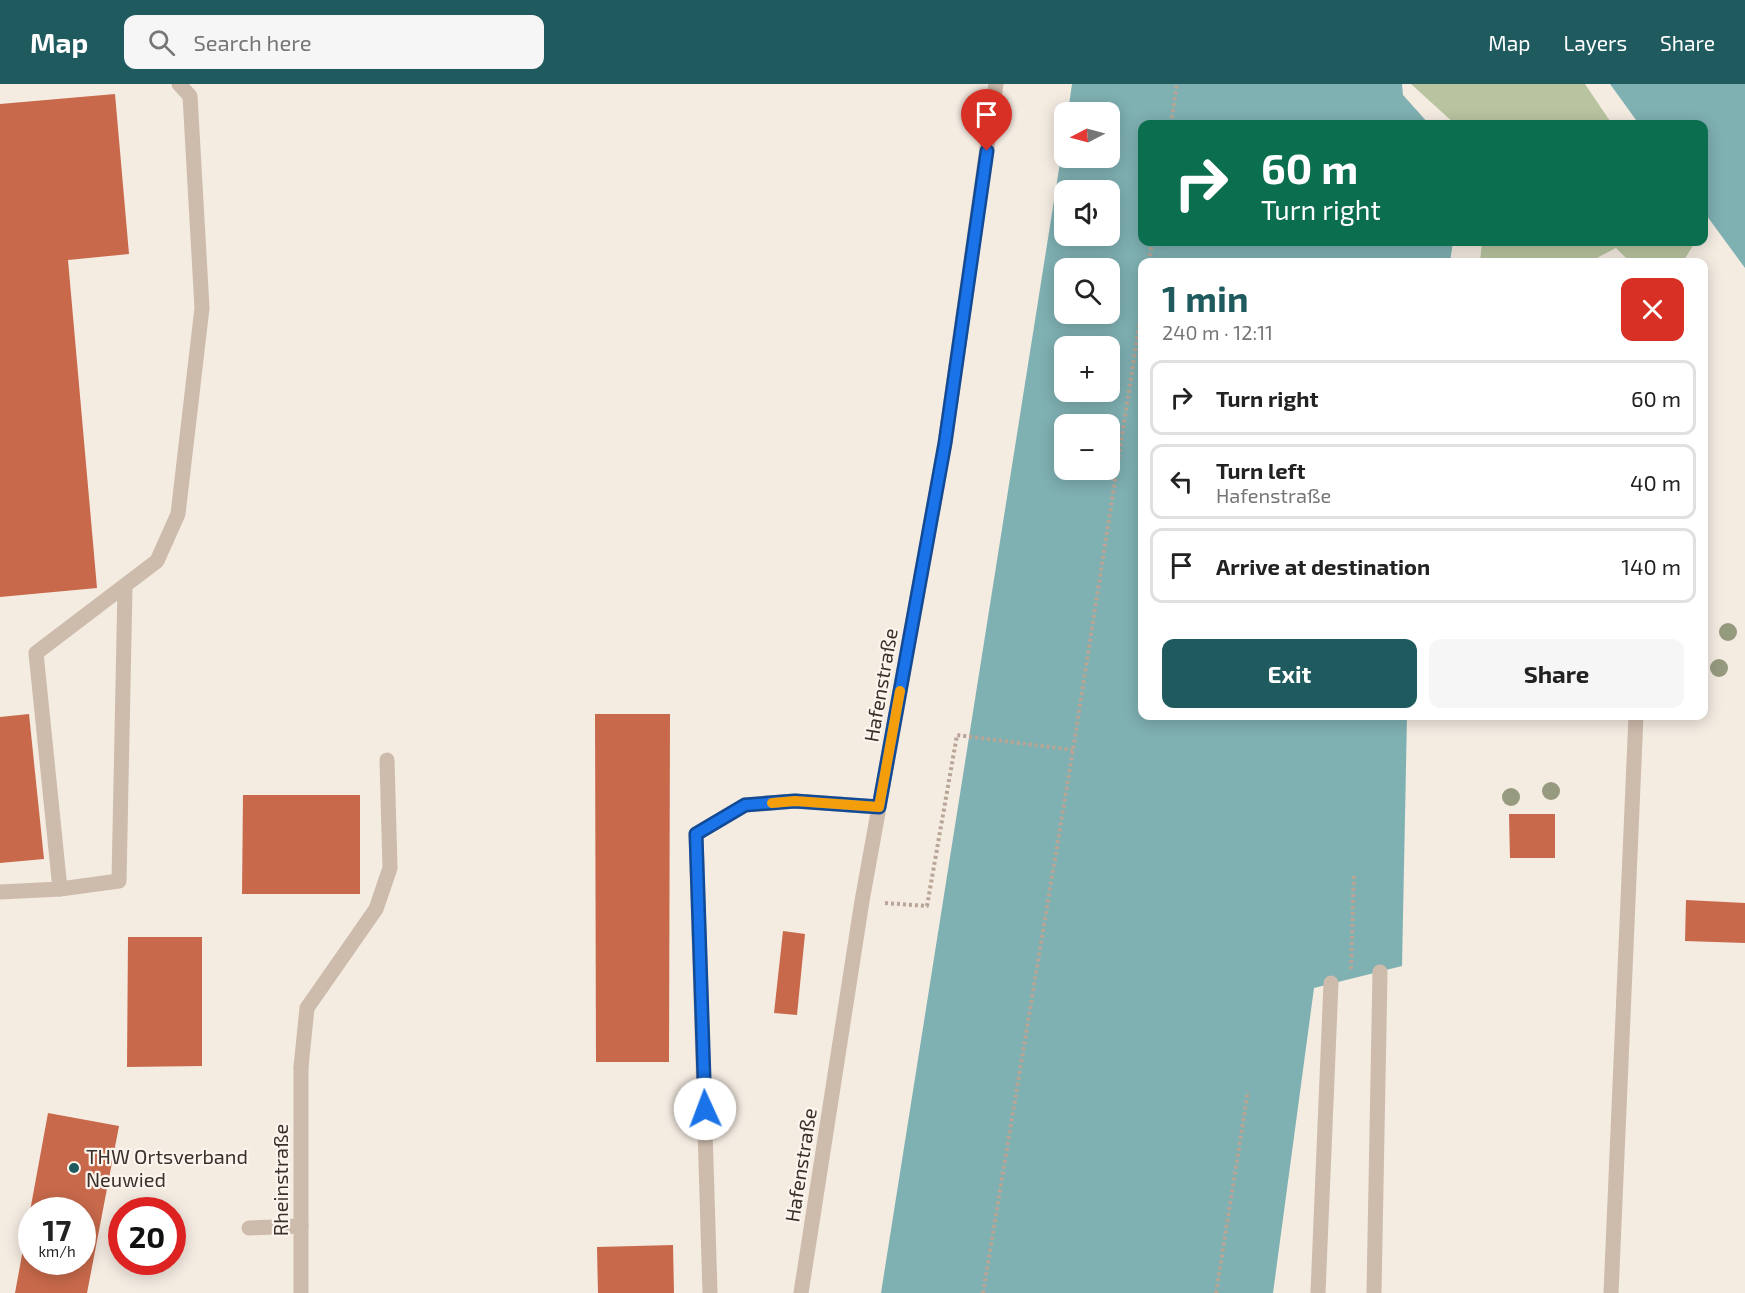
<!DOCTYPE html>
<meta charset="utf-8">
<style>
:root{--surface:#fff;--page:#f6f6f6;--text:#222;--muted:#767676;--line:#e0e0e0;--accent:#1f5a5e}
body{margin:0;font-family:"Exo 2",sans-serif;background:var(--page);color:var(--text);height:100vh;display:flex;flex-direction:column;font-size:22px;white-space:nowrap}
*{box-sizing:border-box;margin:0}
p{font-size:20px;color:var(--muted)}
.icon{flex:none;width:33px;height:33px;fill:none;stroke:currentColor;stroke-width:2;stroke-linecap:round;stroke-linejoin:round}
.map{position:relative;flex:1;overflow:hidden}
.details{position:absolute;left:1138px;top:174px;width:570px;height:462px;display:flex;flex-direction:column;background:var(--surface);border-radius:12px;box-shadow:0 3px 15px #0003}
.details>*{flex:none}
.banner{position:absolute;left:1138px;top:36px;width:570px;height:126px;border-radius:12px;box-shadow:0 3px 15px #0003;background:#0b6e4f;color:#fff;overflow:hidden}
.needle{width:39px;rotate:264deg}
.fabs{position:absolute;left:1054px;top:18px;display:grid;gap:12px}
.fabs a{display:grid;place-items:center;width:66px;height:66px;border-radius:12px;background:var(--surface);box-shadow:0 3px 15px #0003;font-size:30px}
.speed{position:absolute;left:18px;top:1113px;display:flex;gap:12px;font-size:30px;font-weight:700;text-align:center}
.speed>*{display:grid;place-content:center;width:78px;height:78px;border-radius:50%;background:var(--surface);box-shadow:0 3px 15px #0003;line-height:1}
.speed small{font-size:15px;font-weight:400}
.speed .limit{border:9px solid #d22;background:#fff;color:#111}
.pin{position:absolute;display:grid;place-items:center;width:51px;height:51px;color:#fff;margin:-62px -26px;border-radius:50% 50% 50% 0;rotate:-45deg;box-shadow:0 0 6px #0007}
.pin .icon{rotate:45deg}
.me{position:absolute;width:66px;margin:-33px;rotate:358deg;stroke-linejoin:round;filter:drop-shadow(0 0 4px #0008)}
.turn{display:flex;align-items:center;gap:21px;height:126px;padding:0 24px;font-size:27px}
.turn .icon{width:78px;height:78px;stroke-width:2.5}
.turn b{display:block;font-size:42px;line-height:51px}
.round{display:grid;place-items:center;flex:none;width:63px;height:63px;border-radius:12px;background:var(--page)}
.overview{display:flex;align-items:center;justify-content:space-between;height:102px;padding:0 24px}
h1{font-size:36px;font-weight:700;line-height:45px;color:var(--accent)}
.button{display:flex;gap:12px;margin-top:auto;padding:12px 24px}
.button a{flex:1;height:69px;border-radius:12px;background:var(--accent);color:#fff;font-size:24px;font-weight:700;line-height:69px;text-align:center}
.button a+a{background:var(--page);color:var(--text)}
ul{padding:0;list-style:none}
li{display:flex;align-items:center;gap:18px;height:75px;margin:0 12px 9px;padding:0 12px;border:3px solid var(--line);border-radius:12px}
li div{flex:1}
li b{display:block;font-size:22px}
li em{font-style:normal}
header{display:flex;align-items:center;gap:36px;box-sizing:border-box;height:84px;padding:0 30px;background:var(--accent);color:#fff}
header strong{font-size:28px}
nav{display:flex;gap:33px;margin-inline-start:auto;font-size:21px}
.search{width:420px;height:54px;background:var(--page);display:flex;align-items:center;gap:15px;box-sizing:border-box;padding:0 21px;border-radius:12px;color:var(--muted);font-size:22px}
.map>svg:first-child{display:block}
</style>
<header>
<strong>Map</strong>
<div class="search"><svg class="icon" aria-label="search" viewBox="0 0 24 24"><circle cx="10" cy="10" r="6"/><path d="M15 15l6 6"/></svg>Search here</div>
<nav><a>Map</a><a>Layers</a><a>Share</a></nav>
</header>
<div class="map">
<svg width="1745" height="1209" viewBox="0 0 1745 1209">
<rect width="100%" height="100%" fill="#f4ebe1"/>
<g fill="#b8c4a0">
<polygon points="1411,0 1585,0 1612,40 1455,40"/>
<polygon points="1482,158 1695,158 1683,178 1630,178 1616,164 1589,178 1480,178"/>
</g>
<g fill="#7fb0b2" fill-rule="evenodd">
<path d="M1072 0H1402L1403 11 1429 40H1143V158H1453L1450 178H1143V632H1407L1402 882 1314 904 1273 1209H881L1065 47V74H1110V28H1068ZM1065 106H1110V152H1065ZM1065 184H1110V230H1065ZM1065 262H1110V308H1065ZM1065 340H1110V386H1065Z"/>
<polygon points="1610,0 1745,0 1745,184 1704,128 1704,40 1639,40"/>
</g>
<g fill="#c8694b" fill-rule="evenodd">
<polygon points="115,10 129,170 68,176 97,504 0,513 0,20"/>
<polygon points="29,630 44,775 0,779 0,633"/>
<polygon points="595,630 670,630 669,978 596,978"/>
<polygon points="243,711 360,711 360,810 242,810"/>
<polygon points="1509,730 1555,730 1555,774 1510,774"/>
<polygon points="1686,816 1745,819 1745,859 1685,857"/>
<polygon points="783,847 805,850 797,931 774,929"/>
<polygon points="128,853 202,853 202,982 127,983"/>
<path d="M48 1029 119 1042 87 1209H15ZM32 1126H82V1178H32Z"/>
<polygon points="673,1161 674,1209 598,1209 597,1163"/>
</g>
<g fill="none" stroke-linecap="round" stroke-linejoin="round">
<g stroke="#b9a596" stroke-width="4" stroke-dasharray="3 3" stroke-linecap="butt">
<polyline points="1171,40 1177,0"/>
<polyline points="1149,178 1152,158"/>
<polyline points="885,819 927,822 957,651 1073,666"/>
<polyline points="1351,885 1354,789"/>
<polyline points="983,1209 1073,666 1143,217"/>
<polyline points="1216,1209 1248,1007"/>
</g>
<g stroke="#cdbbac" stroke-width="15">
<polyline points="125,503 119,797 60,805 36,569 157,477 178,430 202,224 190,12 179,0"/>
<polyline points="0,808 60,805"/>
<polyline points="301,983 307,924 376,825 390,784 387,676"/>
<polyline points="249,1144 301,1142"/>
<polyline points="710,1209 696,750 745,721 795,717 879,723"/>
<polyline points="801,1209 862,817 945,359 996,0"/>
<polyline points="1318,1209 1331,899"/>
<polyline points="1374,1209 1380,888"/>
<polyline points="1611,1209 1636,632"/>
</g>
<polyline stroke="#cdbbac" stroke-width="15" points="301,1209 301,983"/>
</g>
<g fill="#969b7f">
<circle cx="1728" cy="548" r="9"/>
<circle cx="1719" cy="584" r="9"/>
<circle cx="1551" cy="707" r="9"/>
<circle cx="1511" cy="713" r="9"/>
</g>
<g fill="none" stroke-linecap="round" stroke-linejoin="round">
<g stroke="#114b97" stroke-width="15">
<polyline id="route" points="705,1025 696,750 745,721 795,717 879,723 945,359 987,67"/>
</g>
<use href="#route" stroke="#1a73e8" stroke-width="10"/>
<polyline stroke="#f59e0b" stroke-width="10" points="772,719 795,717 879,723 900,607"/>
</g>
<circle fill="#1f5a5e" stroke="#fbf5ee" stroke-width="2" cx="74" cy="1084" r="6"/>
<g text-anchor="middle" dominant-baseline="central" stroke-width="4.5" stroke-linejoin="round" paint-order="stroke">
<g font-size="20" fill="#3b302b" stroke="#fbf5ee">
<text transform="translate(880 601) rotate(-80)">Hafenstraße</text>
<text transform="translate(800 1081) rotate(-81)">Hafenstraße</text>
<text transform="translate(280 1096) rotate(-90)">Rheinstraße</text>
</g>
<g font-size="20" fill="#3b302b" stroke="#fbf5ee" text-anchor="start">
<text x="86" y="1072">THW Ortsverband<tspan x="86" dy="23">Neuwied</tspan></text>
</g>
</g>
</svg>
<div class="fabs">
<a><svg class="needle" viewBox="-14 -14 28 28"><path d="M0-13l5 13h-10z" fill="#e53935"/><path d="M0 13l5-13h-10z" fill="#767676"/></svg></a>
<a><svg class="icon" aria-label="sound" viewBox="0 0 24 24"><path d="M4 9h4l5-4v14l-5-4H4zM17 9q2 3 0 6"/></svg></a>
<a><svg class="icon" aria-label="search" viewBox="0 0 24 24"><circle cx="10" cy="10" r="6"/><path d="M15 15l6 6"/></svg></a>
<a>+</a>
<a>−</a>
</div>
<div class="speed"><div>17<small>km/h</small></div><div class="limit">20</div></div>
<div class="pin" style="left:987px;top:67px;background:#d93025"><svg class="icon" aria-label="arrive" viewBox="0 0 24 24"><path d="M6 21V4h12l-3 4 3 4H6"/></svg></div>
<svg class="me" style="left:705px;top:1025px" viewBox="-20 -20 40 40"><circle r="19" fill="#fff"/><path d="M0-13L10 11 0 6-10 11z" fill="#1a73e8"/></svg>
<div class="banner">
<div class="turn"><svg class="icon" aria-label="right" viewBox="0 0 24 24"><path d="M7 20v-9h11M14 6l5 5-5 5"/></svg><div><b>60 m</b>Turn right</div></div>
</div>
<section class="details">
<div class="overview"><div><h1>1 min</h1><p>240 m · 12:11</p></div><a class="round" style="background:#d93025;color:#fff"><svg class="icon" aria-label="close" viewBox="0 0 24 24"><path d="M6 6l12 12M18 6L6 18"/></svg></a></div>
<ul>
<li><svg class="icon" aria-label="right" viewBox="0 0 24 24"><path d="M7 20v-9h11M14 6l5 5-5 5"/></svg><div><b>Turn right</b></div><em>60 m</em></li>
<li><svg class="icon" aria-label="left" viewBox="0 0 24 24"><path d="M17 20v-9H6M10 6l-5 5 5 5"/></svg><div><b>Turn left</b><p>Hafenstraße</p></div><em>40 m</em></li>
<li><svg class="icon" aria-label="arrive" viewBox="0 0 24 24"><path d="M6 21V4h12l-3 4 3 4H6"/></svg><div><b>Arrive at destination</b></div><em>140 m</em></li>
</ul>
<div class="button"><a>Exit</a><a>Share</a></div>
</section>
</div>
